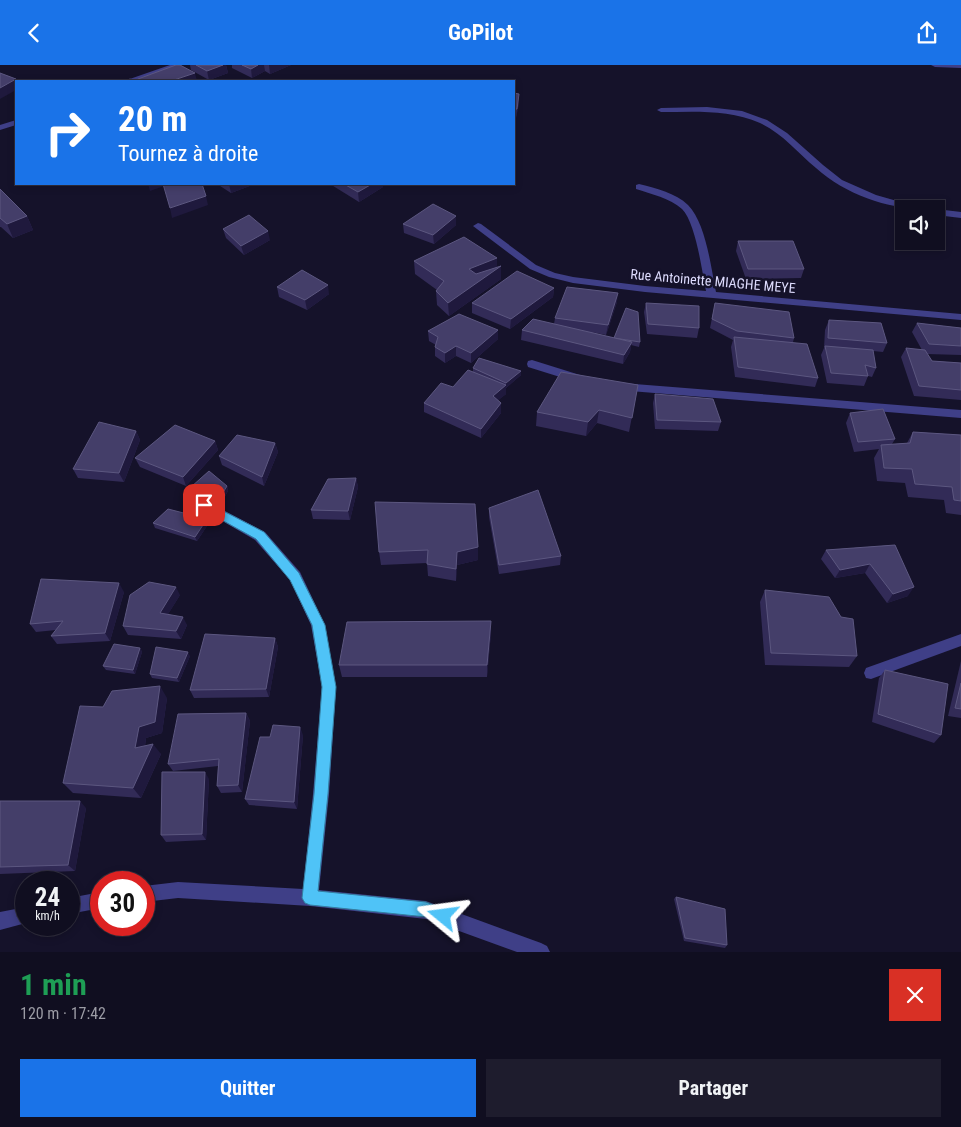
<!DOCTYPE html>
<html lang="fr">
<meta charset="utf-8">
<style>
:root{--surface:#100e20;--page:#1e1c2d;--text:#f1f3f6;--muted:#9c9ca5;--line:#302e3e;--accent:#1a73e8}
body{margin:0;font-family:"Roboto Condensed",sans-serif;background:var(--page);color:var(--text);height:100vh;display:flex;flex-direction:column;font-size:19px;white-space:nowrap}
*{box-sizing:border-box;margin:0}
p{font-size:16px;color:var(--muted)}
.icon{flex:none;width:28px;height:28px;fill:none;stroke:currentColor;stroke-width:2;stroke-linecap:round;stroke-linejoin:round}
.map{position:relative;height:887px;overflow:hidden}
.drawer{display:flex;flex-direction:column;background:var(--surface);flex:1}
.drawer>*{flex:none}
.banner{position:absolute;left:15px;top:15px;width:500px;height:105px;border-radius:0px;box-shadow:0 2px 8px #0003,0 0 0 1px var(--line);background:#1a73e8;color:#fff;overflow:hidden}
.controls{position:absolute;left:895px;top:135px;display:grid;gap:10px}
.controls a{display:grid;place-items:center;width:50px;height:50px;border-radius:0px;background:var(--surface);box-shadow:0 2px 8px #0003,0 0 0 1px var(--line);font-size:25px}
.speed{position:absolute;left:15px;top:806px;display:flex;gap:10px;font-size:25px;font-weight:700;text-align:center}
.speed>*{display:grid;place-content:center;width:65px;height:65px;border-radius:50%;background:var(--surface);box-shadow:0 2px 8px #0003,0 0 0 1px var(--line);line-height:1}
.speed small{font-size:12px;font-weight:400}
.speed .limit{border:8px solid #d22;background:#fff;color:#111}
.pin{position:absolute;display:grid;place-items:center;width:42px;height:42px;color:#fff;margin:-21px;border-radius:10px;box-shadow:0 2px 8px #0006}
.me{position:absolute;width:55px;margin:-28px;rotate:286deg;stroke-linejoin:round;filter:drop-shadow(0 0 4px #0008)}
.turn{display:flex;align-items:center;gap:18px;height:105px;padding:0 20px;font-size:22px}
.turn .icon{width:65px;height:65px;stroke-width:2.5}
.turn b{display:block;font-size:35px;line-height:42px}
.round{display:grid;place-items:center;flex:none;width:52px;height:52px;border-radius:0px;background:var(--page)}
.overview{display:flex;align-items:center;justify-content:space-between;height:85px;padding:0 20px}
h1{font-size:30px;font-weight:700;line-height:38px;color:#1e9e55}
.action{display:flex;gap:10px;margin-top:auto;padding:10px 20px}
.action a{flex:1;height:58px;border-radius:0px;background:var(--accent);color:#fff;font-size:20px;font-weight:700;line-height:58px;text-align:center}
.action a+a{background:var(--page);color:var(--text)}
header{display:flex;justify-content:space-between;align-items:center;height:65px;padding:0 20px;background:var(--accent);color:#fff;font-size:22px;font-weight:700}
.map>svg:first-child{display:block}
</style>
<header><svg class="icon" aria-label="back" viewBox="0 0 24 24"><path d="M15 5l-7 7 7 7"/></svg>GoPilot<svg class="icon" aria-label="share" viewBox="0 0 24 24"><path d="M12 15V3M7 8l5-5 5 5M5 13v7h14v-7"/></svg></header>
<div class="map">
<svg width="961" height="887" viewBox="0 0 961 887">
<rect width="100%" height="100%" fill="#15122a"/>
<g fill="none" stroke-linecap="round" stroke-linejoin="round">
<g fill="#3f3f87" fill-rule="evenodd">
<polygon points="170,0 181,0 135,16 124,16"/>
<polygon points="931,0 961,0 961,3 935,2"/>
<path d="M707 42 742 46 767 55 787 68 823 100 842 115 876 130 925 144C887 144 845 129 816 103 798 88 782 68 760 58 729 44 694 47 661 47L657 45 661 43Z"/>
<polygon points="16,55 16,60 0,65 0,60"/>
<path d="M639 119C655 123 676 128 688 140 706 158 711 203 716 227L961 249V255L645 227 573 218 549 212 530 204 473 161 478 158 481 159 536 200 555 208 573 212 645 221 706 226C702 207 696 158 682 144 670 133 651 129 636 124V120Z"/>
<polygon points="936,144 961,147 961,153 936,150"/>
<polygon points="532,295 580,310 582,313 576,317 528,302 527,299 528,296"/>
<polygon points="622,318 961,345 961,353 618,325 616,322"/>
<polygon points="204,435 265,467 300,507 325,560 336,622 329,729 319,825 426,836 541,878 547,881 550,887 517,887 426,854 310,841 178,833 144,837 144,821 178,817 303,824 313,729 322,622 311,560 290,515 255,475 200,443 198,440 200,437"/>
<polygon points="961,569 961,581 871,614 866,613 864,608 866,603"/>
<polygon points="101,827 101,843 69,849 69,833"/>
<polygon points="26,842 26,858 0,865 0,847"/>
</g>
</g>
<g fill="#322b57">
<polygon points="190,0 226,0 228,8 209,15 191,5"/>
<polygon points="232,0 291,0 270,9 265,6 252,13 232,3"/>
<polygon points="514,28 519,38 516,53 514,53"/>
<polygon points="217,119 255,119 231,128"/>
<polygon points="330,119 383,119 383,122 359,137"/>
<polygon points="0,124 27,151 33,165 13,173 1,162 0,162"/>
<polygon points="403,159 456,160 434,179 404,168"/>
<polygon points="223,164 270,175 244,190 226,173"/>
<polygon points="738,176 804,204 801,213 746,214 736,186"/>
<polygon points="414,196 501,214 449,251 437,240 436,226 437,225 415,209"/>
<polygon points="277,222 329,229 307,245 279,232"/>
<polygon points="554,223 553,232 510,264 472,248 472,238"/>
<polygon points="617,237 606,270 591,267 614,273 640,277 639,282 631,280 630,287 623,299 521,275 522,265 554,259 555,253"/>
<polygon points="646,238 699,263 697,273 647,269 644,247"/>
<polygon points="715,238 794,273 793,277 818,313 815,322 735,312 731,282 733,275 710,263"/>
<polygon points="829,255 887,278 883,287 873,286 876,303 872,312 868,311 864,321 827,318 821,290 824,283 825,265"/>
<polygon points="917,258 961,263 961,290 927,289 932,296 961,298 961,335 914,331 901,292 906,283 922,285 912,267"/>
<polygon points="498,265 498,274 471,298 456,291 445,298 435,291 435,282 436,280 429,276 428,266"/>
<polygon points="473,303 521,310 506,323 506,329 498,335 501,338 501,348 481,373 424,347 424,338 453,322 473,307"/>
<polygon points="638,320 629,367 597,358 586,371 536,361 537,347"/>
<polygon points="655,329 721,357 718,366 655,364 653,338"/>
<polygon points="850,348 895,374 892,379 907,378 913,367 961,370 961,450 946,448 944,435 908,432 905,418 877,416 874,393 879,384 854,387 846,358"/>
<polygon points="136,366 140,375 124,417 78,413 73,404"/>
<polygon points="215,376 218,385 186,421 140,402 135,393"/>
<polygon points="275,378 278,387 264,421 222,400 219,391"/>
<polygon points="356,413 358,422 350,455 313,454 311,445"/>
<polygon points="227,421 228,426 218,444 193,426 191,422"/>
<polygon points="489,443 561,491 560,500 499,509 489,452"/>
<polygon points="153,458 209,458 197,476 155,463"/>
<polygon points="895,480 908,531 887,538 865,508 835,513 821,494 826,485"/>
<polygon points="478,482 478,495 457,500 456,516 428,511 427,498 381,500 379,487"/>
<polygon points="765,525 857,591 849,602 765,600 760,537"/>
<polygon points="124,527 110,576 57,579 51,571 56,565 36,567 30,559"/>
<polygon points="180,530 168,549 187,560 181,574 128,570 123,561"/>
<polygon points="491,556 491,568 487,612 342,612 339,600"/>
<polygon points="275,573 278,582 269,632 194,633 190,625"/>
<polygon points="140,583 142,587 135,609 106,605 103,601"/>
<polygon points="190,591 179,617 152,613 150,609"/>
<polygon points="961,596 961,653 948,651"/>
<polygon points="885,605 941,670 934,678 872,657 879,613"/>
<polygon points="167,633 162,668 146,673 145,681 161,689 141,733 73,728 63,718"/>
<polygon points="246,648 250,656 242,727 221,728 217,721 218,701 173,706 168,699"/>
<polygon points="303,670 297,744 249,740 245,734 270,672"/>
<polygon points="209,714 206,775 166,777 161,770"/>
<polygon points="0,736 86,743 75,806 0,809"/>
<polygon points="676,832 727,880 725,883 684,876 674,834"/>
</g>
<g fill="#1f193d">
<polygon points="223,0 226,0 228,8 209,15 207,6"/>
<polygon points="258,0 264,0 265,6 252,13 251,4"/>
<polygon points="269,0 291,0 270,9"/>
<polygon points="195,8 197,16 171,16"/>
<polygon points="16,14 16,25 0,34 0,23"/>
<polygon points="519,29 519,38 516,53 517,44"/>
<polygon points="148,119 163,119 164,121 150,126"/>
<polygon points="229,119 255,119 231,128"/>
<polygon points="372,119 383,119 383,122 359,137 358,127"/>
<polygon points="206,131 208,140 172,153 170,143"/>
<polygon points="27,151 33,165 13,173 7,159"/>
<polygon points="456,151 456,160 434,179 433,170"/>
<polygon points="268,166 270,175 244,190 241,181"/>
<polygon points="497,193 497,203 501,201 501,214 449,251 448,238 469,217 469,204"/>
<polygon points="328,220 329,229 307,245 305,235"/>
<polygon points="554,223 553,232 510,264 511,254"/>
<polygon points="618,228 617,237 606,270 608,260"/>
<polygon points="498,265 498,274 471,298 471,288"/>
<polygon points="632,277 630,287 623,299 624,290"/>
<polygon points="456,281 456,291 445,298 445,288"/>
<polygon points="521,306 521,310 506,323 506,318"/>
<polygon points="506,320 506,329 493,340 493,331"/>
<polygon points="501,338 501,348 481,373 481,364"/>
<polygon points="599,345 597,358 586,371 588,357"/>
<polygon points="136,366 140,375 124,417 119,408"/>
<polygon points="215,376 218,385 186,421 183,412"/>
<polygon points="275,378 278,387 264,421 262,412"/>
<polygon points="356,413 358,422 350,455 348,446"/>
<polygon points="227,421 228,426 218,444 216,439"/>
<polygon points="207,454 209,458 197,476 195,472"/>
<polygon points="478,482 478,495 457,500 456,516 456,504 457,487"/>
<polygon points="870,499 865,508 835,513 840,505"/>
<polygon points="119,518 124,527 110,576 105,568"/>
<polygon points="176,522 180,530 164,556 160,548"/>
<polygon points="914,522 908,531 887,538 893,529"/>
<polygon points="183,552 187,560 181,574 176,566"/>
<polygon points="491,556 491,568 487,612 487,600"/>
<polygon points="275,573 278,582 269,632 266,624"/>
<polygon points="140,583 142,587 135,609 133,605"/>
<polygon points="188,587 190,591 179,617 177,613"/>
<polygon points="160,621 167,633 162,668 146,673 143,693 135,683 139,662"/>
<polygon points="246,648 250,656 242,727 238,720"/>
<polygon points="300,662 303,670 297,744 294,737"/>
<polygon points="153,679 161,689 141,733 133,723"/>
<polygon points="205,707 209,714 206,775 202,769"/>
<polygon points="80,736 86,743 75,806 68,800"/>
</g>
<g fill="#443e69" stroke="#5c5780">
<polygon points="176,0 180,0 195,8 171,16 141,16 138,14"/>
<polygon points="196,0 223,0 207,6"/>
<polygon points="242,0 258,0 251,4"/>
<polygon points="0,8 16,14 0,23"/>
<polygon points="130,14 134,16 125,16"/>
<polygon points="376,15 377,16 354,16"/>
<polygon points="514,28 519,29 517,44 514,44"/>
<polygon points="163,119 202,119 206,131 170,143"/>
<polygon points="344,119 372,119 358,127"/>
<polygon points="0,124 27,151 7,159 0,153"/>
<polygon points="433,139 456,151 433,170 403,159"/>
<polygon points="249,150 268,166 241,181 223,164"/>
<polygon points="464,172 497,193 469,204 476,209 501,201 448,238 436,226 444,216 414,196"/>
<polygon points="738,176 793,176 804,204 748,204"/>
<polygon points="302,205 328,220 305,235 277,222"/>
<polygon points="517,206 554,223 511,254 472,238"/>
<polygon points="567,222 618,228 608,260 555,253"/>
<polygon points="646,238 699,241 699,263 648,259"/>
<polygon points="715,238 789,247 794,273 737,266 712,254"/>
<polygon points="626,243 638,247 640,277 614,273"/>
<polygon points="459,249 498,265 471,288 456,281 445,288 435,282 438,272 428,266"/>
<polygon points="533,254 632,277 624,290 522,265"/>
<polygon points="829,255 881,258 887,278 828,273"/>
<polygon points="917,258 961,263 961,281 929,279"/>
<polygon points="734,272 807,279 818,313 738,302"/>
<polygon points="825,281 873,285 876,303 865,300 868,311 831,308"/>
<polygon points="906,283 925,285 932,296 961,298 961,325 919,321"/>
<polygon points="479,293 521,306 506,318 473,303"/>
<polygon points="468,305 506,320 493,331 501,338 481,364 424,338 441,318 453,322"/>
<polygon points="561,307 638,320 632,353 599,345 588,357 537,347"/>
<polygon points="655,329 713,334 721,357 657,355"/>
<polygon points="883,344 895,374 858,377 850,348"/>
<polygon points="99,357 136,366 119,408 73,404"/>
<polygon points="175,360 215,376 183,412 135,393"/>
<polygon points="913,367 961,370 961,436 954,435 952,422 915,419 912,404 884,403 881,380 910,378"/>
<polygon points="237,370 275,378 262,412 219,391"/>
<polygon points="209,406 227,421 216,439 191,422"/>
<polygon points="356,413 348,446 311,445 328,414"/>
<polygon points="538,425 561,491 499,500 489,443"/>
<polygon points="375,437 475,439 478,482 457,487 456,504 427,499 428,485 379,487"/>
<polygon points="168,444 207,454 195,472 153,458"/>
<polygon points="895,480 914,522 893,529 870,499 840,505 826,485"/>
<polygon points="41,514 119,518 105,568 51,571 63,556 30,559"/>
<polygon points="149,517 176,522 160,548 183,552 176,566 123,561 130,530"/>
<polygon points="765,525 829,532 841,552 853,554 857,591 771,588"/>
<polygon points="491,556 487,600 339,600 347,557"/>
<polygon points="205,569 275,573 266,624 190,625"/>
<polygon points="114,579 140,583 133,605 103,601"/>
<polygon points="156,582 188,587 177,613 150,609"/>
<polygon points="885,605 948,619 941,670 878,649"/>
<polygon points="961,618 961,644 955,643"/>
<polygon points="160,621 155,657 139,662 135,683 153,679 133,723 63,718 80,641 103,642 112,626"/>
<polygon points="246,648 238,720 217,721 219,694 168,699 178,649"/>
<polygon points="273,660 300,662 294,737 245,734 260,672 270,672"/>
<polygon points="162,707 205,707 202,769 161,770"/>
<polygon points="0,736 80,736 68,800 0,802"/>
<polygon points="676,832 725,844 727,880 685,873"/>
</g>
<polygon fill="#4fc3f7" stroke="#337fa1" points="204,436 264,467 299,508 325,560 336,622 328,729 318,826 426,837 448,845 451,851 448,856 443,858 426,852 310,840 305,838 302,833 314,729 322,622 312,560 290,515 256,474 200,443 198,440 200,437"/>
<g text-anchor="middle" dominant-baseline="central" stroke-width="5" stroke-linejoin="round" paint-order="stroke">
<g font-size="14" fill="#dedcfe" stroke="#15122a">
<text transform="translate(713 216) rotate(5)">Rue Antoinette MIAGHE MEYE</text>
</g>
</g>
</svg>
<div class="controls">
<a><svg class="icon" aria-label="sound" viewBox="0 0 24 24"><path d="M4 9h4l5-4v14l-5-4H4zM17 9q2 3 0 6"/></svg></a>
</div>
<div class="speed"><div>24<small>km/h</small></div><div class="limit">30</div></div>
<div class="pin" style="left:204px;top:440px;background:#d93025"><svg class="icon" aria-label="arrive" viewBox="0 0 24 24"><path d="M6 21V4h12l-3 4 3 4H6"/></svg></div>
<svg class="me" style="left:443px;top:851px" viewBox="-20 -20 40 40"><path d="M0-17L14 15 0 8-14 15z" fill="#4fc3f7" stroke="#fff" stroke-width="4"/></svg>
<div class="banner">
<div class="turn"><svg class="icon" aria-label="right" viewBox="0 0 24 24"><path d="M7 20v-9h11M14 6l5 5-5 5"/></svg><div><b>20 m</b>Tournez à droite</div></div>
</div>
</div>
<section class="drawer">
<div class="overview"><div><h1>1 min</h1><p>120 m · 17:42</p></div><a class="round" style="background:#d93025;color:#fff"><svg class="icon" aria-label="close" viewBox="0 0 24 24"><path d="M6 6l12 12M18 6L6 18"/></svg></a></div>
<div class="action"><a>Quitter</a><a>Partager</a></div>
</section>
